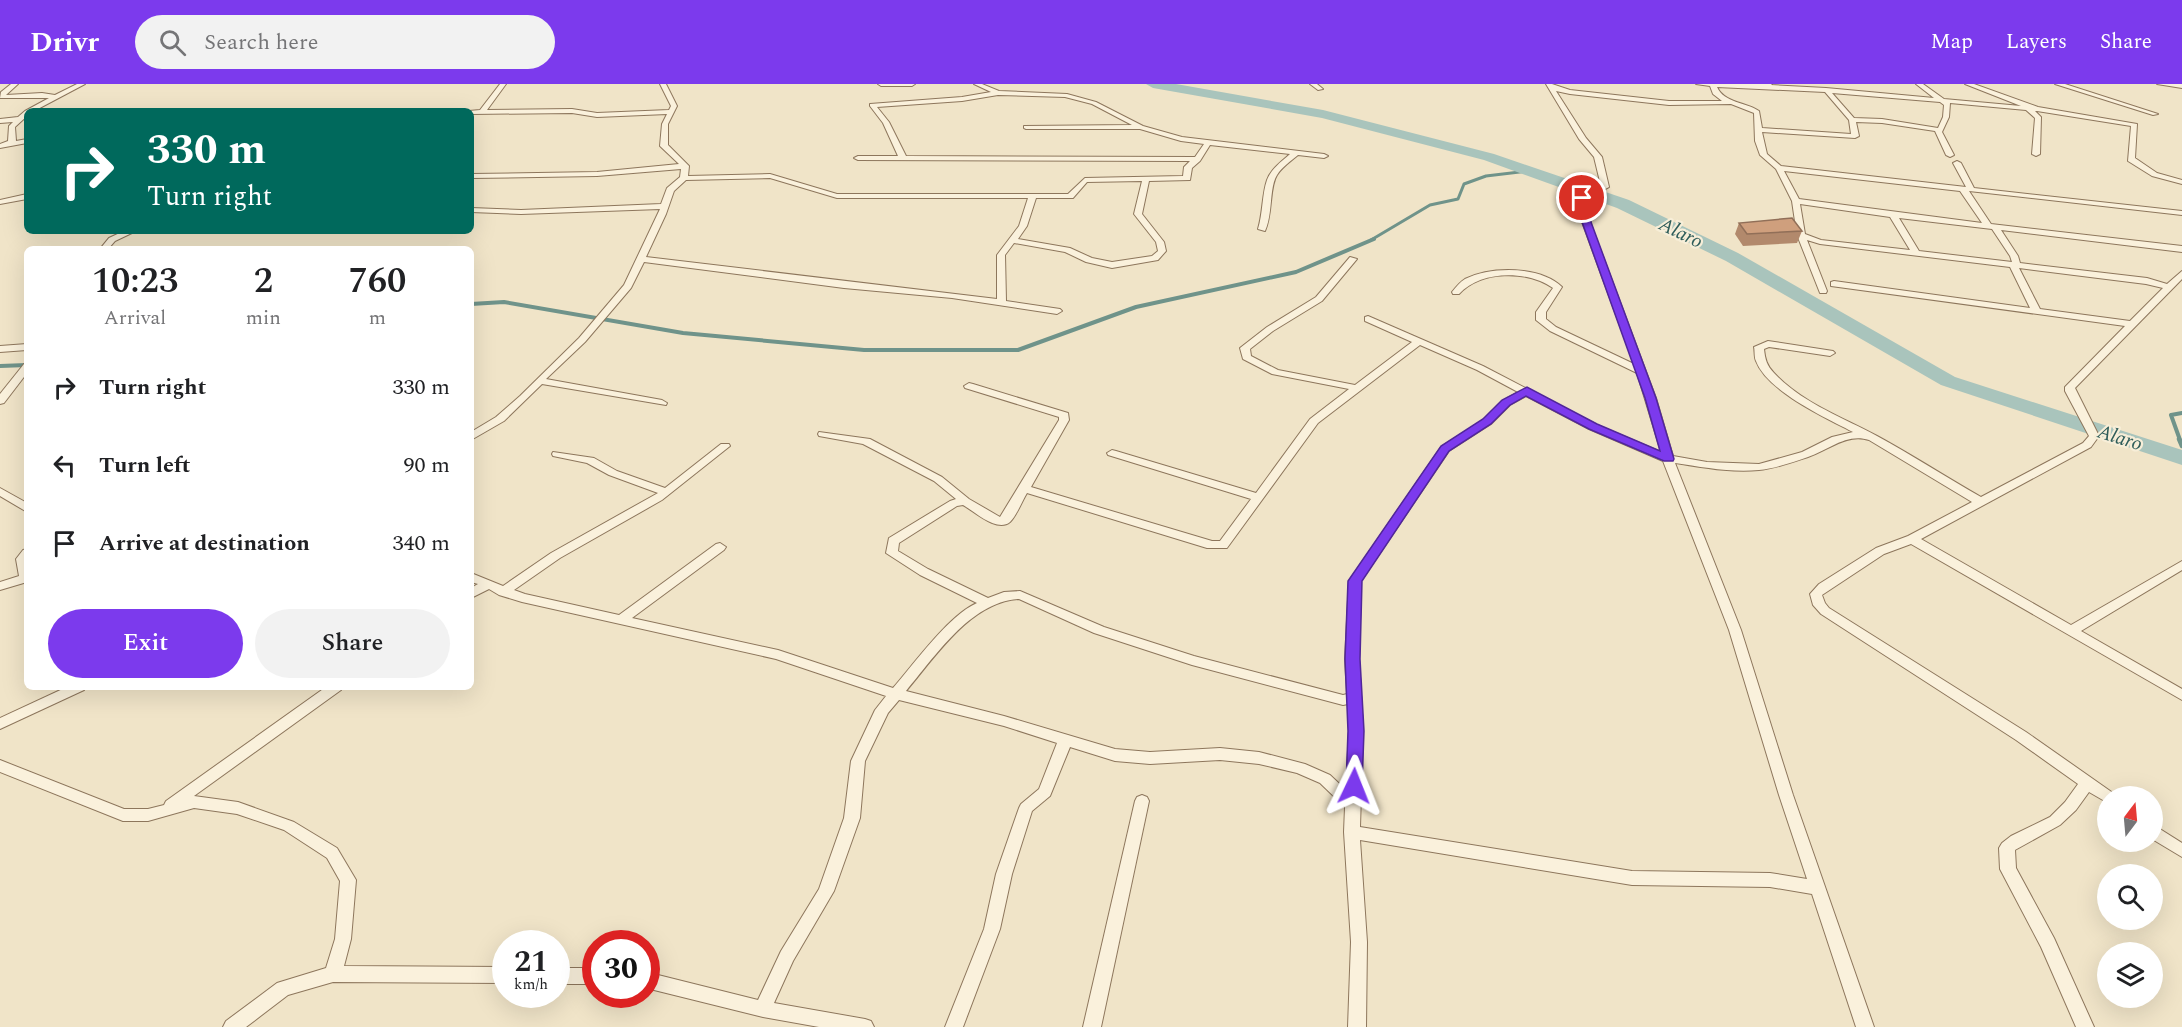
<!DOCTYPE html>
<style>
:root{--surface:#fff;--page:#f2f2f2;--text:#202124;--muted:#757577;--accent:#7c3aed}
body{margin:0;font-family:Spectral,serif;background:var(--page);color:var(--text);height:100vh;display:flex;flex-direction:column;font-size:22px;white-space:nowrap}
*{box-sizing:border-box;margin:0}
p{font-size:20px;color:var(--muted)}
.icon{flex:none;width:33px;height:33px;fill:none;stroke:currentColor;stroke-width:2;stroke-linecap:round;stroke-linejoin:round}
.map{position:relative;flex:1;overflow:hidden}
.sheet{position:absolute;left:24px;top:162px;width:450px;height:444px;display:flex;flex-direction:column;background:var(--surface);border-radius:9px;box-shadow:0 6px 24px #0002}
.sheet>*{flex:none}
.hud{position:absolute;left:24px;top:24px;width:450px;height:126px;border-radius:9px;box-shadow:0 6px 24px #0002;background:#00695c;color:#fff;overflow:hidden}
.needle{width:39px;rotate:16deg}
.fabs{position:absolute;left:2097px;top:702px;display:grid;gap:12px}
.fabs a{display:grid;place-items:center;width:66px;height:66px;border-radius:50%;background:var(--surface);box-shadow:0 6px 24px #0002;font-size:30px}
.speed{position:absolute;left:492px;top:846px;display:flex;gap:12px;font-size:30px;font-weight:700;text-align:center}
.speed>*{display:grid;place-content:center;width:78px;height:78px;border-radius:50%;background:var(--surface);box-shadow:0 6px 24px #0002;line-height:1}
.speed small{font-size:15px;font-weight:400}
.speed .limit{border:9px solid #d22;background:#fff;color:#111}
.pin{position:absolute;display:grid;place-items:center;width:51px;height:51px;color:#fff;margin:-26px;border:3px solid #fff;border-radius:50%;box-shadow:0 2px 6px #0007}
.me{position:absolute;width:66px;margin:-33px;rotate:2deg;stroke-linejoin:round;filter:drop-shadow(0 0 4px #0008)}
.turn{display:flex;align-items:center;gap:21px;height:126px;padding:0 24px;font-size:27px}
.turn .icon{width:78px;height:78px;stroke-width:2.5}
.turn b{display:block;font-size:42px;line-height:51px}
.eta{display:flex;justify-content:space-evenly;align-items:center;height:102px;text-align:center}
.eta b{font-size:36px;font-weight:600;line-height:42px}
.cta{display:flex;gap:12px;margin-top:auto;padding:12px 24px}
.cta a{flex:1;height:69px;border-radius:36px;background:var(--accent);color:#fff;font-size:24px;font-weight:600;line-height:69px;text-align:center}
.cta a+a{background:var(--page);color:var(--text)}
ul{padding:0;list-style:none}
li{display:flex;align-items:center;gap:18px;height:78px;padding:0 24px}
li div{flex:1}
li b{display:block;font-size:22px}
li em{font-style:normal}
header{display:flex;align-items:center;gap:36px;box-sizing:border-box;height:84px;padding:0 30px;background:var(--accent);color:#fff}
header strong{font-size:28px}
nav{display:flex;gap:33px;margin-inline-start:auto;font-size:21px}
.search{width:420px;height:54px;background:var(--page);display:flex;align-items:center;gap:15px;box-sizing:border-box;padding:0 21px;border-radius:33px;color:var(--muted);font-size:22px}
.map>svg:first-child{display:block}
</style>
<header>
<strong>Drivr</strong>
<div class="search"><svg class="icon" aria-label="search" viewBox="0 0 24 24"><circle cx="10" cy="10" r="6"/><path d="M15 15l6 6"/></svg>Search here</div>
<nav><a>Map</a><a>Layers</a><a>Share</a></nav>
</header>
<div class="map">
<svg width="2182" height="943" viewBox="0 0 2182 943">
<rect width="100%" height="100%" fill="#f0e4c8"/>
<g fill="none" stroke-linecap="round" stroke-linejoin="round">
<polyline stroke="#6f938a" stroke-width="3" points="1371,156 1430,121 1458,115 1464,100 1486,92 1528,87"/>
<g stroke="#6f938a" stroke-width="4">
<polyline points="471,220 504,218 683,249 864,266 1018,266 1136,223 1296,188 1374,155"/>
<polyline points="0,282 27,281"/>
<polyline points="2180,356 2171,331 2182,329"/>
</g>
<polyline stroke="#6f938a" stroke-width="4.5" points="2179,355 2182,362"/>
<polygon fill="#a9c4bc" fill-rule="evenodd" points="1146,0 1176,0 1323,26 1494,70 1629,116 1738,169 1955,293 2182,366 2182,381 1941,301 1726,177 1617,124 1484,76 1322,34 1153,4"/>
<g stroke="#8d765c" stroke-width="2">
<g id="street">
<polygon points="11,0 18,0 6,11 42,9 55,11 77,0 85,0 34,27 27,27 27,32 15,43 16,57 27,55 27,59 0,64 0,60 8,57 9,42 13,38 0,39 0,35 18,33 25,27 49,14 0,14 1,8"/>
<path d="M500 0H506L487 26 572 25 597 29 669 26 671 22 660 0H666L677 22 668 40V61L689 82 688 92 770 90 837 110H1068L1085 94 1183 92 1184 83 1190 77 858 76 854 74 858 72H898L883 39 870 22V20L962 13 991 8 974 0H982L999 7 1067 10 1096 18 1143 42 1182 53 1324 70 1328 72 1324 74 1298 71C1291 77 1282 83 1277 91 1269 103 1273 130 1265 147L1258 145C1263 129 1262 110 1267 96 1271 85 1282 77 1290 70L1210 61 1200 77 1192 84 1190 96 1149 97 1142 130 1164 158 1166 167 1158 176 1112 184 1086 178 1065 168 1014 159 1005 171 1006 217 1060 225 1062 227 1057 230 952 214 844 204 644 178 631 204 585 258 546 295 662 316 667 319 666 321 542 300 504 337 471 356V348L496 333 520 312 579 254 624 201 660 125 521 130 471 128V124L521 126 661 120 667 104 680 93 681 85 597 92 471 94V90L597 88 679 80 660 62 662 40 667 30 597 33 572 29 471 30V27H469L480 26ZM998 11 1065 13 1092 20 1132 41 1024 42V44L1026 45H1140L1181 57 1204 60 1195 73 906 72 889 38 877 23 962 17ZM770 94 837 114H1028L1019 142 997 171V215L646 173 666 130 674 107 686 96ZM1142 97 1134 130 1156 158 1158 167 1152 172 1112 178 1092 174 1070 164 1018 155 1027 142 1036 114H1073L1087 98Z"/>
<polygon points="878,0 915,0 912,2 881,2"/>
<polygon points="1310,0 1317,0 1323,5 1318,6"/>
<path d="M1546 0H1552L1570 6 1669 17H1722L1713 10 1710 2 1696 0H1772L1771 1 1826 4 1934 14 1916 0H1923L1944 15 2021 22 1965 0H1974L2038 23 2137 40 2135 74 2157 89 2182 96V100L2152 92 2128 77 2131 42 2037 27H2035L2041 33 2040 70 2036 72 2032 70 2035 34 2026 26 1950 19 1949 33 1942 48 1954 71 1950 73 1946 71 1935 47 1882 39 1856 38 1859 52 1855 54 1762 48 1767 70 1781 82 1966 103 1953 79 1957 77 1961 79 1974 104 2182 127V131L1969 107 1991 140 2182 162V168L2001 146 2018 172 2020 179 2147 194 2167 200 2182 187V195L2075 304 2099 352 2091 363 1921 455 2071 541 2182 477V486L2081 547 2182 605V616L1911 460 1884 470 1822 511 1825 519 1829 524 2026 648 2113 709 2115 712H2108V719L2089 708 2076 726 2060 741 2015 766 2016 784 2054 854 2094 943H2076L2041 863 2000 785 1999 764 2002 759 2011 752 2050 733 2065 718 2078 700 2016 656 1821 530 1813 521 1810 510 1819 500 1876 464 1908 452 1972 418 1869 356C1846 349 1829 366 1808 373 1793 378 1774 385 1759 386 1732 389 1702 383 1675 379L1741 546 1793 711 1874 943H1856L1812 810 1770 803 1632 801 1360 756 1367 858 1366 943H1348L1351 858 1344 748 1345 723 1320 699 1297 689 1259 680 1220 676 1150 680 1115 677 1070 663 1050 712 1032 727 1012 790 1000 845 963 943H945L984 845 996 790 1019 724 1021 720 1039 705 1057 659 1004 642 899 616 888 629 865 677 860 734 834 807 793 877 774 919 865 935 871 937 874 943H819L763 933 646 904V888L758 916 781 867 819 805 844 734 851 677 875 626 886 612 776 575 522 518 499 511 489 505 471 514V504L478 500 471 498V489L503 502 551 469 658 409 609 391 587 379 553 372 552 370 553 368 594 374 617 387 665 404 721 360H729L730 362 662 416 560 474 514 506 525 510 619 531 716 460 720 459 726 463 724 466 632 534 778 566 893 604C914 580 949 531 977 519L920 491 886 469 889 454 950 417 956 415 934 397 863 360 819 352 818 350 819 348 870 355 942 393 969 415 1000 433 1059 336V333L965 304 964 302 969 299 973 300 1068 329 1069 336 1031 403 1212 457H1220L1251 415 1108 371 1107 369 1112 366 1116 367 1256 409 1310 335 1349 305 1272 290 1243 275 1240 264 1267 243 1316 213 1350 173 1357 175 1322 217 1273 247 1250 265 1251 272 1278 286 1355 301 1412 258 1365 237V233L1368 232 1483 282 1597 341 1661 368 1637 289 1550 247 1536 236V228L1553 204C1527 186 1481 186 1459 210H1453L1452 208C1456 203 1460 198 1465 195 1492 182 1540 182 1562 203L1546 228V235L1556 243 1634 280 1582 138 1578 114 1601 102 1594 73 1579 55ZM1717 3 1825 8 1849 36 1851 50 1762 44 1759 27C1746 18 1724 19 1717 3ZM1556 7 1570 10 1669 21 1731 20 1754 29 1755 57 1760 71 1776 85 1792 117 1797 151 1820 209H1826L1827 207 1807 156 1820 160 2010 183 2030 224 1834 197 1831 198V202L2125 242 2065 303V307L2089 352 2083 359 1981 413C1946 393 1912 371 1877 352 1842 333 1802 319 1774 289 1767 282 1765 275 1764 265L1769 263 1830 272 1835 269 1833 267 1768 257 1754 263C1755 267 1754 273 1756 277 1767 307 1826 334 1853 348L1832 353 1802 368 1759 380 1707 378 1673 372 1656 314 1590 138 1586 115 1609 103 1602 73 1586 54ZM1832 9 1940 18 1944 21 1943 33 1938 44 1882 35 1854 34ZM1784 87 1960 107 1982 139 1799 115ZM1800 120 1890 133 1910 166 1821 156 1805 150ZM1899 134 1992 145 2010 172 2012 178 1919 167ZM2019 184 2146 200 2163 204 2130 237 2040 225ZM1420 261 1477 286 1518 308 1502 317 1483 336 1441 363 1349 497 1345 575 1347 610 1343 611 1194 572 1104 543 1020 507 1004 508 988 514 928 485 898 467 899 459 957 422 963 421C974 427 997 449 1010 438 1017 431 1022 417 1027 409L1207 464H1227L1318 339ZM1526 312 1589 345 1663 377 1729 546 1779 711 1807 795 1770 789 1632 787 1360 743 1363 647 1359 575 1361 497 1449 367 1491 340 1510 321ZM1019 515 1094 549 1192 581 1343 621 1348 620 1349 647 1346 706 1330 691 1305 680 1259 668 1220 664 1150 668 1115 665 1004 632 906 607C935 573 970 518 1019 515Z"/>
<polygon points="2055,0 2065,0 2158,30 2153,31"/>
<polygon points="2157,0 2182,0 2182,4"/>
<polygon points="27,110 27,115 0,120 0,116"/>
<polygon points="124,147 136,147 115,157 108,165 100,165 109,154"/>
<polygon points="27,260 27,266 0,268 0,262"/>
<polygon points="27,279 27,289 4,319 0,320 0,310 24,280"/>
<polygon points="0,404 27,419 27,428 0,412"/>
<polygon points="27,465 27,498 0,506 0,498 19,492 16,475 23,466"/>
<polygon points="67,603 86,603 84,606 0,645 0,634"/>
<polygon points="326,603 343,603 341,606 194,712 238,718 294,738 337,764 356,796 351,855 344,882 506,883 506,899 333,898 288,911 246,943 223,943 226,937 277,899 326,884 335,855 340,797 327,774 284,746 237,730 194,724 148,737 123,737 0,688 0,676 124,725 148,725 164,721 166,717"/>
<polygon points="1142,711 1147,713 1149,717 1101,943 1083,943 1135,717 1137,713"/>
<polygon points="2152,740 2182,759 2182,773 2152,755"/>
<rect x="556" y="884" width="40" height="16"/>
</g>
</g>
<use href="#street" fill="#faf1dc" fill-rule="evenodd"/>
</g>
<polygon fill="#b2896c" points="1739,139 1802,147 1797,159 1743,162 1735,150"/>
<polygon fill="#cf9f7d" stroke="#916f58" stroke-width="1.5" points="1792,134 1802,147 1747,150 1739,139"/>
<polygon fill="#7c3aed" stroke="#51269a" stroke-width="1.5" points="1579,112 1587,114 1591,138 1656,314 1674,375 1673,377 1664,377 1589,345 1526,312 1510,321 1491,340 1449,367 1362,497 1360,575 1364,647 1362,702 1360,707 1354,709 1348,707 1346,702 1348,647 1345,575 1348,497 1441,362 1483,335 1502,316 1527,303 1597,340 1660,367 1645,314 1582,138"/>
<g text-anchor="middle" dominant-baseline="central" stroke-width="4.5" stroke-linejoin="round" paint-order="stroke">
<g font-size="20" font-style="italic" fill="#2f5d5a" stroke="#f7eed8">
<text transform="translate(1681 149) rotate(26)">Alaro</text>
<text transform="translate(2120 354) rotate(18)">Alaro</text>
</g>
</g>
</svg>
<div class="fabs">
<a><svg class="needle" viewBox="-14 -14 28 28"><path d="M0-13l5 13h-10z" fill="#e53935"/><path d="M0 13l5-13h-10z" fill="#757577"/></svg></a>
<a><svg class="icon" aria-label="search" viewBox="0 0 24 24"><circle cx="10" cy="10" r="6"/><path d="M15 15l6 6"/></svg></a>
<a><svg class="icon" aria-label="layers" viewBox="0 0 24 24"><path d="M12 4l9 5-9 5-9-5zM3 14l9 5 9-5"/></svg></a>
</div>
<div class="speed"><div>21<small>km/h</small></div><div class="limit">30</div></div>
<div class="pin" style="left:1582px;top:114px;background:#d93025"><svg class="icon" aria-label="arrive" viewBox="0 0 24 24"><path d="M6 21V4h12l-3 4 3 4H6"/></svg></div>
<svg class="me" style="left:1354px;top:702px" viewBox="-20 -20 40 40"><path d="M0-17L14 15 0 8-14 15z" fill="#7c3aed" stroke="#fff" stroke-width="4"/></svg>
<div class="hud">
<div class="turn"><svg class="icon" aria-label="right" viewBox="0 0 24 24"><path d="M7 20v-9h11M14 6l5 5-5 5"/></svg><div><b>330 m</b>Turn right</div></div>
</div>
<section class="sheet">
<div class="eta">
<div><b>10:23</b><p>Arrival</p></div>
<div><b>2</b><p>min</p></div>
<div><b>760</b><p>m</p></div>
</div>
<ul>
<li><svg class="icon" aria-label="right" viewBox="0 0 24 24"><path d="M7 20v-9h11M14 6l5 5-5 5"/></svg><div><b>Turn right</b></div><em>330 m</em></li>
<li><svg class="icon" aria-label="left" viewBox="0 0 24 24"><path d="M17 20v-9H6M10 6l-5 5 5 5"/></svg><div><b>Turn left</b></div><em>90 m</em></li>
<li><svg class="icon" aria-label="arrive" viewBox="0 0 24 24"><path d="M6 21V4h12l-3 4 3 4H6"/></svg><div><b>Arrive at destination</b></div><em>340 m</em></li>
</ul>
<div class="cta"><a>Exit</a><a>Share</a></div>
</section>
</div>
